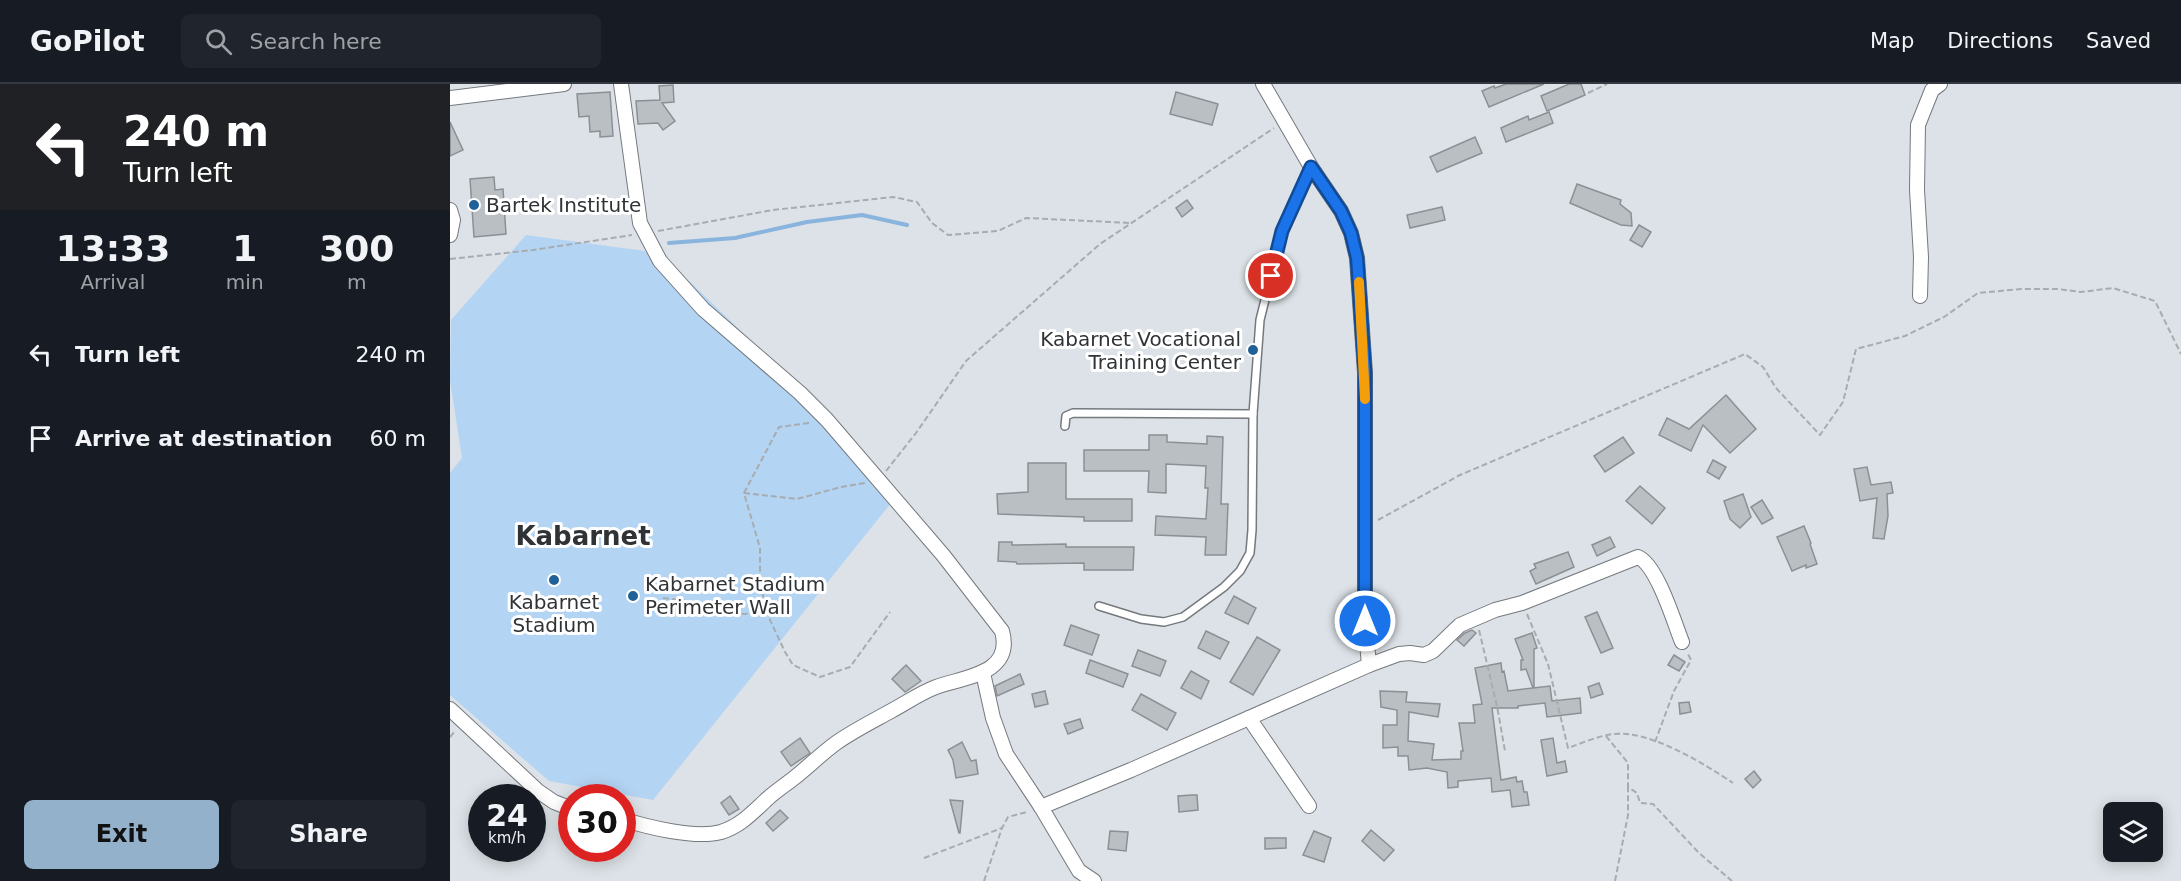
<!DOCTYPE html>
<style>
:root{--surface:#171b24;--page:#20242c;--text:#f1f3f6;--muted:#9ea1a6;--line:#363941;--accent:#93b1cb}
body{margin:0;font-family:"DejaVu Sans",sans-serif;background:var(--page);color:var(--text);height:100vh;display:flex;flex-direction:column;font-size:22px;white-space:nowrap}
*{box-sizing:border-box;margin:0}
p{font-size:20px;color:var(--muted)}
.icon{flex:none;width:33px;height:33px;fill:none;stroke:currentColor;stroke-width:2;stroke-linecap:round;stroke-linejoin:round}
.map{position:relative;flex:1;overflow:hidden}
.drawer{display:flex;flex-direction:column;background:var(--surface);width:450px}
.drawer>*{flex:none}
.banner{background:#202124;color:#fff;overflow:hidden}
.fabs{position:absolute;left:1653px;top:718px;display:grid;gap:12px}
.fabs a{display:grid;place-items:center;width:60px;height:60px;border-radius:9px;background:var(--surface);box-shadow:0 3px 15px #0003;font-size:30px}
.speed{position:absolute;left:18px;top:700px;display:flex;gap:12px;font-size:30px;font-weight:700;text-align:center}
.speed>*{display:grid;place-content:center;width:78px;height:78px;border-radius:50%;background:var(--surface);box-shadow:0 3px 15px #0003;line-height:1}
.speed small{font-size:15px;font-weight:400}
.speed .limit{border:9px solid #d22;background:#fff;color:#111}
.pin{position:absolute;display:grid;place-items:center;width:51px;height:51px;color:#fff;margin:-26px;border:3px solid #fff;border-radius:50%;box-shadow:0 2px 6px #0007}
.me{position:absolute;width:66px;margin:-33px;rotate:0deg;stroke-linejoin:round;filter:drop-shadow(0 0 4px #0008)}
.turn{display:flex;align-items:center;gap:21px;height:126px;padding:0 24px;font-size:27px}
.turn .icon{width:78px;height:78px;stroke-width:2.5}
.turn b{display:block;font-size:42px;line-height:51px}
.eta{display:flex;justify-content:space-evenly;align-items:center;height:102px;text-align:center}
.eta b{font-size:36px;font-weight:700;line-height:42px}
.primary-button{display:flex;gap:12px;margin-top:auto;padding:12px 24px}
.primary-button a{flex:1;height:69px;border-radius:9px;background:var(--accent);color:#111;font-size:24px;font-weight:700;line-height:69px;text-align:center}
.primary-button a+a{background:var(--page);color:var(--text)}
ul{padding:0;list-style:none}
li{display:flex;align-items:center;gap:18px;height:84px;padding:0 24px}
li div{flex:1}
li b{display:block;font-size:22px}
li em{font-style:normal}
header{display:flex;align-items:center;gap:36px;box-sizing:border-box;height:84px;padding:0 30px;background:var(--surface);border-bottom:2px solid var(--line)}
header strong{font-size:28px}
nav{display:flex;gap:33px;margin-inline-start:auto;font-size:21px}
.search{width:420px;height:54px;background:var(--page);display:flex;align-items:center;gap:15px;box-sizing:border-box;padding:0 21px;border-radius:9px;color:var(--muted);font-size:22px}
main{display:flex;flex:1;min-height:0}
.map>svg:first-child{display:block}
</style>
<header>
<strong>GoPilot</strong>
<div class="search"><svg class="icon" aria-label="search" viewBox="0 0 24 24"><circle cx="10" cy="10" r="6"/><path d="M15 15l6 6"/></svg>Search here</div>
<nav><a>Map</a><a>Directions</a><a>Saved</a></nav>
</header>
<main>
<section class="drawer">
<div class="banner">
<div class="turn"><svg class="icon" aria-label="left" viewBox="0 0 24 24"><path d="M17 20v-9H6M10 6l-5 5 5 5"/></svg><div><b>240 m</b>Turn left</div></div>
</div>
<div class="eta">
<div><b>13:33</b><p>Arrival</p></div>
<div><b>1</b><p>min</p></div>
<div><b>300</b><p>m</p></div>
</div>
<ul>
<li><svg class="icon" aria-label="left" viewBox="0 0 24 24"><path d="M17 20v-9H6M10 6l-5 5 5 5"/></svg><div><b>Turn left</b></div><em>240 m</em></li>
<li><svg class="icon" aria-label="arrive" viewBox="0 0 24 24"><path d="M6 21V4h12l-3 4 3 4H6"/></svg><div><b>Arrive at destination</b></div><em>60 m</em></li>
</ul>
<div class="primary-button"><a>Exit</a><a>Share</a></div>
</section>
<div class="map">
<svg width="1731" height="797" viewBox="0 0 1731 797">
<rect width="100%" height="100%" fill="#dce2e7"/>
<polygon fill="#b4d4f3" points="76,151 210,169 295,251 445,414 203,716 99,697 0,611 0,389 12,374 0,296 1,236"/>
<g fill="none" stroke-linecap="round" stroke-linejoin="round">
<polyline stroke="#89b4de" stroke-width="4" points="219,159 285,154 357,138 412,131 457,141"/>
</g>
<g fill="#babfc4" stroke="#8b9095" stroke-width="1.5">
<polygon points="1056,0 1094,0 1039,23 1032,7 1044,2 1045,4"/>
<polygon points="1119,0 1131,0 1135,11 1097,27 1091,12"/>
<polygon points="223,1 224,18 212,19 225,37 213,46 208,39 188,40 186,17 210,16 209,2"/>
<polygon points="160,8 163,52 150,53 150,47 140,48 139,32 129,33 127,10"/>
<polygon points="726,8 768,20 762,41 720,30"/>
<polygon points="1099,28 1103,39 1056,58 1051,44 1078,32 1079,36"/>
<polygon points="0,38 13,66 0,72"/>
<polygon points="1025,53 1032,69 987,88 980,73"/>
<polygon points="44,93 45,106 53,105 56,150 24,153 20,95"/>
<polygon points="1127,100 1171,116 1170,120 1181,129 1182,142 1171,141 1120,119"/>
<polygon points="737,116 743,124 732,133 726,124"/>
<polygon points="992,123 995,136 960,144 957,131"/>
<polygon points="1189,141 1201,148 1192,163 1180,156"/>
<polygon points="1276,311 1306,345 1280,369 1253,341 1241,367 1209,351 1217,334 1239,345"/>
<polygon points="699,351 717,351 717,358 757,360 757,352 773,353 771,420 778,420 776,471 755,471 756,453 705,451 706,432 756,435 758,404 755,404 756,382 716,380 716,409 698,408 699,387 634,387 634,366 699,366"/>
<polygon points="1173,353 1184,369 1155,388 1144,372"/>
<polygon points="1263,376 1276,383 1269,395 1257,388"/>
<polygon points="578,379 616,379 616,415 682,415 682,437 634,437 634,433 548,430 547,410 578,408"/>
<polygon points="1417,383 1421,401 1441,398 1443,409 1437,410 1438,432 1434,455 1423,454 1427,414 1410,417 1404,385"/>
<polygon points="1190,402 1215,424 1202,440 1176,417"/>
<polygon points="1293,410 1301,433 1290,444 1280,435 1274,417"/>
<polygon points="1312,416 1323,434 1312,440 1301,423"/>
<polygon points="1354,442 1361,459 1360,460 1367,480 1356,484 1356,481 1342,487 1327,453"/>
<polygon points="1160,453 1165,463 1147,472 1142,461"/>
<polygon points="549,458 562,458 562,461 616,460 616,463 684,463 683,486 634,486 634,479 567,480 566,478 548,477"/>
<polygon points="1118,468 1124,483 1086,500 1080,487 1086,484 1084,480"/>
<polygon points="784,512 806,524 798,540 775,529"/>
<polygon points="1147,528 1163,564 1151,569 1135,533"/>
<polygon points="621,541 649,551 642,571 614,561"/>
<polygon points="1022,546 1026,549 1014,562 1007,556 1015,549"/>
<polygon points="756,547 779,558 770,575 748,564"/>
<polygon points="1082,549 1087,564 1084,565 1084,603 1083,604 1076,585 1071,586 1071,576 1073,576 1065,555"/>
<polygon points="807,553 830,566 803,611 780,598"/>
<polygon points="688,566 716,577 710,592 682,582"/>
<polygon points="1224,571 1235,578 1229,587 1218,581"/>
<polygon points="640,576 678,590 673,603 636,589"/>
<polygon points="1051,579 1052,588 1054,587 1058,607 1100,602 1102,617 1130,614 1131,629 1097,633 1095,619 1068,622 1068,624 1042,624 1051,696 1066,693 1067,698 1072,697 1074,708 1077,708 1079,721 1062,723 1060,706 1042,708 1041,694 1008,697 1008,703 998,704 997,688 977,684 959,686 958,672 948,672 948,663 933,664 933,641 947,641 947,626 931,623 930,607 957,608 956,618 990,620 988,633 959,628 958,657 984,660 982,676 1011,675 1011,667 1013,667 1009,639 1025,639 1023,621 1032,620 1025,584"/>
<polygon points="456,581 471,597 455,608 442,595"/>
<polygon points="741,587 759,597 751,615 731,604"/>
<polygon points="570,590 574,600 547,612 545,602"/>
<polygon points="1149,599 1153,610 1141,614 1138,603"/>
<polygon points="595,607 598,620 585,623 582,610"/>
<polygon points="691,610 726,629 717,646 682,626"/>
<polygon points="1239,618 1241,628 1230,630 1229,619"/>
<polygon points="630,635 633,644 618,650 614,640"/>
<polygon points="350,654 360,669 341,682 331,668"/>
<polygon points="1103,654 1107,679 1115,677 1117,688 1097,692 1091,656"/>
<polygon points="512,658 521,677 526,676 528,690 506,694 503,676 498,666"/>
<polygon points="1304,687 1311,696 1303,704 1295,695"/>
<polygon points="742,711 747,711 748,726 729,728 728,712"/>
<polygon points="280,712 289,725 279,731 271,719"/>
<polygon points="500,716 513,717 510,749 509,749"/>
<polygon points="330,726 338,734 323,747 316,739"/>
<polygon points="921,746 944,766 934,777 912,757"/>
<polygon points="660,747 678,748 676,767 658,765"/>
<polygon points="864,747 881,754 874,778 853,771"/>
<polygon points="815,754 836,754 836,764 815,765"/>
</g>
<g fill="none" stroke-linecap="round" stroke-linejoin="round">
<g stroke="#74797e" stroke-width="10">
<g id="service">
<polyline points="615,342 616,332 623,329 803,330"/>
<polyline points="649,522 691,535 714,538 733,533 774,503 790,487 800,469 802,446 803,330 810,236 832,147 861,83"/>
</g>
</g>
<g stroke="#74797e" stroke-width="16">
<g id="minor">
<path d="M171 0 190 139 210 177 253 225 350 309 377 336 493 471 552 547C564 590 514 593 486 603 470 609 456 619 441 627 423 637 403 647 386 659 371 670 358 683 344 694 334 702 324 708 315 717 301 730 290 742 271 748 245 755 197 743 172 735"/>
<polyline points="0,14 114,0"/>
<polyline points="0,126 3,136 0,151"/>
<polyline points="1470,212 1471,173 1467,106 1468,41 1482,6 1490,0"/>
<path d="M919 581 949 570 960 569 974 571 983 567 1010 541 1045 526 1072 519 1188 473C1207 481 1224 538 1232 558"/>
<polyline points="533,589 543,634 556,670 591,723"/>
<polyline points="0,625 88,707 104,718 122,725"/>
<polyline points="799,634 859,722"/>
<polyline points="644,797 629,787 591,723 681,686 919,581 915,537 915,289 907,174 901,149 891,127 861,83 813,0"/>
</g>
</g>
<g stroke="#a7acb0" stroke-width="2" stroke-dasharray="6 3" stroke-linecap="butt">
<polyline points="1138,9 1157,0"/>
<polyline points="208,147 323,126 443,113 467,118 482,139 498,151 548,147 576,134 681,139"/>
<polyline points="0,175 83,166 182,151"/>
<polyline points="359,339 329,343 294,409 310,464 310,501 320,536 335,568 343,581 370,593 400,583 440,528"/>
<polyline points="436,387 466,349 516,277 650,160 824,44"/>
<polyline points="294,409 347,415 391,403 415,399"/>
<polyline points="928,436 1010,391 1295,270 1313,283 1326,304 1370,351 1393,318 1406,265 1455,252 1494,233 1528,209 1571,205 1608,205 1631,208 1663,204 1705,217 1731,270"/>
<polyline points="213,514 237,517 272,529 295,530 317,525"/>
<path d="M1077 530 1098 580 1118 664C1132 659 1148 652 1163 650 1200 646 1253 679 1283 699"/>
<polyline points="1029,546 1047,622 1055,667"/>
<polyline points="1156,652 1178,679 1178,703 1187,709 1190,719 1203,720 1249,769 1282,797"/>
<polyline points="0,653 5,647"/>
<polyline points="1205,658 1224,607 1241,576 1237,568"/>
<polyline points="474,774 552,744"/>
<polyline points="534,797 552,744 558,733 577,728"/>
<polyline points="1165,797 1178,731 1178,703"/>
</g>
<use href="#service" stroke="#fff" stroke-width="7"/>
<use href="#minor" stroke="#fff" stroke-width="14"/>
</g>
<g fill="none" stroke-linecap="round" stroke-linejoin="round">
<g stroke="#114b97" stroke-width="15">
<polyline id="route" points="821,192 832,147 861,83 891,127 901,149 907,174 915,289 915,537"/>
</g>
<use href="#route" stroke="#1a73e8" stroke-width="10"/>
<polyline stroke="#f59e0b" stroke-width="10" points="909,198 915,315"/>
</g>
<g fill="#206197" stroke="#fff" stroke-width="2">
<circle cx="24" cy="121" r="6"/>
<circle cx="803" cy="266" r="6"/>
<circle cx="104" cy="496" r="6"/>
<circle cx="183" cy="512" r="6"/>
</g>
<g text-anchor="middle" dominant-baseline="central" stroke-width="6" stroke-linejoin="round" paint-order="stroke">
<g font-size="20" fill="#303335" stroke="#fff" text-anchor="start">
<text x="36" y="121">Bartek Institute</text>
<text x="791" y="255" text-anchor="end">Kabarnet Vocational<tspan x="791" dy="23">Training Center</tspan></text>
<text x="195" y="500">Kabarnet Stadium<tspan x="195" dy="23">Perimeter Wall</tspan></text>
<text x="104" y="518" text-anchor="middle">Kabarnet<tspan x="104" dy="23">Stadium</tspan></text>
</g>
<g font-size="26" font-weight="bold" fill="#303335" stroke="#fff">
<text x="133" y="452">Kabarnet</text>
</g>
</g>
</svg>
<div class="fabs">
<a><svg class="icon" aria-label="layers" viewBox="0 0 24 24"><path d="M12 4l9 5-9 5-9-5zM3 14l9 5 9-5"/></svg></a>
</div>
<div class="speed"><div>24<small>km/h</small></div><div class="limit">30</div></div>
<div class="pin" style="left:821px;top:192px;background:#d93025"><svg class="icon" aria-label="arrive" viewBox="0 0 24 24"><path d="M6 21V4h12l-3 4 3 4H6"/></svg></div>
<svg class="me" style="left:915px;top:537px" viewBox="-20 -20 40 40"><circle r="17" fill="#1a73e8" stroke="#fff" stroke-width="3"/><path d="M0-11L8 9 0 5-8 9z" fill="#fff"/></svg>
</div>
</main>
